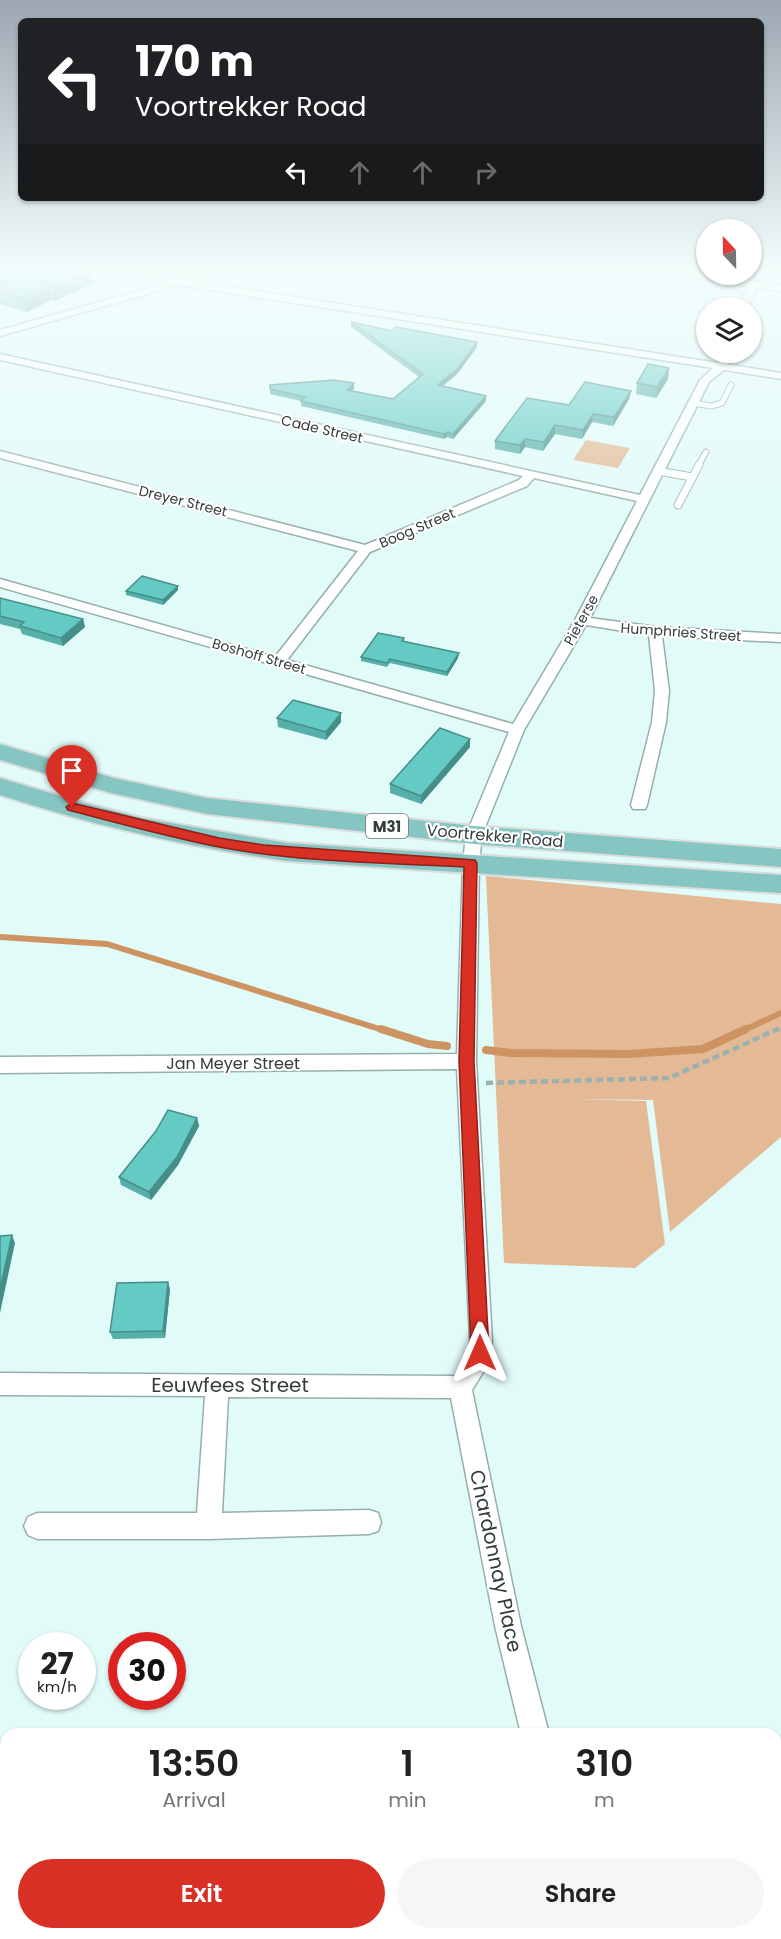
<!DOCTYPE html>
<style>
:root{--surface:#fff;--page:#f6f6f6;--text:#202124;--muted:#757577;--accent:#d93025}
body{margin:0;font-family:Poppins,sans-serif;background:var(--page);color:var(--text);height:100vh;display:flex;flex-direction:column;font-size:22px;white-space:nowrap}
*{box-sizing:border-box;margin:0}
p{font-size:20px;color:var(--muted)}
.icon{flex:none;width:33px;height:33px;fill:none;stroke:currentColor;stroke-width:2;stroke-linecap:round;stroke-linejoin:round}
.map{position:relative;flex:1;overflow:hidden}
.sheet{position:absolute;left:0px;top:1728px;width:782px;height:212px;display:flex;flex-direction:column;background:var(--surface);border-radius:18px 18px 0 0;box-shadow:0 2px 4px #0004}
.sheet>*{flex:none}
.guide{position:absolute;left:18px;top:18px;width:746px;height:183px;border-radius:9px;box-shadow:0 2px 4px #0004;background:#202124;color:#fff;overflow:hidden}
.needle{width:39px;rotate:338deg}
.fabs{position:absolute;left:696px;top:219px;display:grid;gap:12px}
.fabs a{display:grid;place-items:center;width:66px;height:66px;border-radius:50%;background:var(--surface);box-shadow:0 2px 4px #0004;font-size:30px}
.speed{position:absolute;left:18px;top:1632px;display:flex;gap:12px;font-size:30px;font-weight:700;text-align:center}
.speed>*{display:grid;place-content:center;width:78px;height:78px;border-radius:50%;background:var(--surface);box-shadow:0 2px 4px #0004;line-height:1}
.speed small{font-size:15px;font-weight:400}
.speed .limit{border:9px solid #d22;background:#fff;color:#111}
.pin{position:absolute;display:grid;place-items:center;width:51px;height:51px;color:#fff;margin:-62px -26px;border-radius:50% 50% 50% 0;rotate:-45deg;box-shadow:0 0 6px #0007}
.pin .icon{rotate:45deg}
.me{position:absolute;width:66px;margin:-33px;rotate:0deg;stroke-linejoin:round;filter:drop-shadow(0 0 4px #0008)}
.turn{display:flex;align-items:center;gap:21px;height:126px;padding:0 18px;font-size:27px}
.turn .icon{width:78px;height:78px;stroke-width:2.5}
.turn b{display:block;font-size:42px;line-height:51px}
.lanes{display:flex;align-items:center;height:57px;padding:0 18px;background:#0003;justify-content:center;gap:30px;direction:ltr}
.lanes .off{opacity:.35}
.eta{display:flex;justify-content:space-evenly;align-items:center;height:102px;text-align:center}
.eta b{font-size:36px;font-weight:600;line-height:42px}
.action{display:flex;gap:12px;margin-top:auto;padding:12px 18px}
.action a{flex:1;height:69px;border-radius:36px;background:var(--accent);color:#fff;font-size:24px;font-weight:600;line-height:69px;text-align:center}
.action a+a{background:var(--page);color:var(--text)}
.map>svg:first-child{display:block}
</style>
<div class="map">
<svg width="781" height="1939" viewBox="0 0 781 1939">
<rect width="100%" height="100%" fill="#e1fbf9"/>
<g fill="#e4b995">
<polygon points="586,440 630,448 618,468 573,460"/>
<polygon points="486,876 781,904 781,1137 670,1232 653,1100 573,1099 646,1101 665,1244 635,1268 504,1263"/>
</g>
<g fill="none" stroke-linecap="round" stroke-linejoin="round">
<g stroke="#cd9462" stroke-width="6">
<polyline points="0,937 107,944 386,1031"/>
<polyline points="742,1031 781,1013"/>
</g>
<g stroke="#cd9462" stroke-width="8">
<polyline points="381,1029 428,1044 447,1046"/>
<polyline points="486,1050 511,1053 628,1054 703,1049 746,1029"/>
</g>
<g stroke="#96afac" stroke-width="7">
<g id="lane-far1">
<polyline points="693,403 711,406 722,403 731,385"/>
<polyline points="698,466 706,452"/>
</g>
</g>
<g stroke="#96afac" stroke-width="9">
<g id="lane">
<polyline points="658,471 692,477"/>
<polyline points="678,505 699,465"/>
</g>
</g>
<g stroke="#96afac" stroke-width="3">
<g id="street">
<path d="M118 270C138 270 159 280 179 279 195 278 209 270 225 270L224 272 192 281 718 363 723 352H733L727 364 781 373V379L724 370 709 382 590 618 657 627 781 634V642L662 636 669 691 666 722 647 805 645 809H633L631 805 652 722 655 691 649 635 586 625 524 730 482 835 479 863 476 1061 492 1341 487 1366 472 1390 521 1626 549 1734H521L495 1626 451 1398 228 1397 222 1513 369 1510 378 1513 381 1522 378 1531 369 1534 209 1539H37L28 1535 24 1526 28 1517 37 1513H197L205 1396 0 1395V1373L455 1376C464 1365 468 1355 470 1341L457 1069 0 1073V1057L457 1054 463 863 466 835 509 732 0 587V579L275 657 358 551 0 458V451L365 545 519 480 523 476 0 360V354L640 495 700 380 713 368 179 285 0 336V330L166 283 119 272ZM534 478 637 501 575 620 513 724 287 660 370 552 527 486Z"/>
<polygon points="649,270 670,270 781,285 781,291 757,287 747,308 737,308 748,286 654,273"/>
<rect x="536" y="1934" width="30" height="5"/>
</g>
</g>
<g stroke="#dadcdc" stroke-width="4">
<g id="primary">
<polygon points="0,744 114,778 207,798 474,826 781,849 781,867 474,844 207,814 111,793 0,760"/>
<path d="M0 778 77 801 142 818 287 843 781 875V893L287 861C189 847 94 826 0 795Z"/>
</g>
</g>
<polyline stroke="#9cb0ae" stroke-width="4" stroke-dasharray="5 3" stroke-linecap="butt" points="775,1031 781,1028"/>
<polyline stroke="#9cb0ae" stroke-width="4.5" stroke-dasharray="7 4" stroke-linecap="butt" points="486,1083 669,1078 778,1029"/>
<use href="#lane-far1" stroke="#fff" stroke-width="5"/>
<use href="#lane" stroke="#fff" stroke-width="7"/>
<use href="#street" fill="#fff" fill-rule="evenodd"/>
<use href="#primary" fill="#85c6c3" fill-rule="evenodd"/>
</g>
<g fill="#56afa9">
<polygon points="0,270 91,270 93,283 55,301 51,300 27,312 0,304"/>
<polygon points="351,322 477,347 458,373 443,386 486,401 453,439 447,437 444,439 301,406 301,401 270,394 270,389 354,383 354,389 351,391 393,399 419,377 351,327"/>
<polygon points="669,368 668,379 656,398 636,394 637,383"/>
<polygon points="631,391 629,399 613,426 592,422 582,439 555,434 543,451 525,447 520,454 495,449 495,441 569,405"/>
<polygon points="178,586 178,590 163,605 126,595 126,591"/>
<polygon points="0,598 83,619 85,627 63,646 22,634 20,629 0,624"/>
<polygon points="404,638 404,641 458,658 447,676 390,663 387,667 361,661 361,657"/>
<polygon points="277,718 341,722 326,740 278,727"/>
<polygon points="470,739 470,747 421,804 390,793 390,784"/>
<polygon points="197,1118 199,1126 178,1165 151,1200 121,1185 119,1177"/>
<polygon points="170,1289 165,1338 113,1339 110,1332"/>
</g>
<g fill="#468e89">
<polygon points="91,270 93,283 55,301 53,288"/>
<polygon points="48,287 51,300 27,312 24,298"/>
<polygon points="477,342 477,347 458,373 438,390 438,385"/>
<polygon points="669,368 668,379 656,398 657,387"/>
<polygon points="354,383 354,389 347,395 347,390"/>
<polygon points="631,391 629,399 613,426 614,417"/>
<polygon points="486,396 486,401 453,439 453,434"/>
<polygon points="593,414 592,422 582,439 583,430"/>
<polygon points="555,425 555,434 543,451 544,442"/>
<polygon points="447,432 447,437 444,439 444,434"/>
<polygon points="525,439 525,447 520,454 520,445"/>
<polygon points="178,586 178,590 163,605 163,600"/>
<polygon points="83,619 85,627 63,646 61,638"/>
<polygon points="459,653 458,658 447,676 447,672"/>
<polygon points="341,713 341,722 326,740 326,732"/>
<polygon points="470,739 470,747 421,804 421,796"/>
<polygon points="197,1118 199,1126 178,1165 151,1200 149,1192"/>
<polygon points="12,1235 15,1243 0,1313 0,1289"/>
<polygon points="168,1282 170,1289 165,1338 163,1331"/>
</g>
<g fill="#64cbc4" stroke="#468e89" stroke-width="1.5">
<polygon points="0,270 91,270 53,288 48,287 24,298 0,292"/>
<polygon points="351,322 392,331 396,327 477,342 458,368 438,385 486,396 453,434 447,432 444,434 301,401 305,397 270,389 270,385 334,380 354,383 347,390 393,399 423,374"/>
<polygon points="648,364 669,368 657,387 637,383"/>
<polygon points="585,382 631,391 614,417 593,414 583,430 555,425 544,442 525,439 520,445 495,441 527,398 569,405"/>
<polygon points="142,576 178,586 163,600 126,591"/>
<polygon points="0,598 83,619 61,638 20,626 24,622 0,616"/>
<polygon points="378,633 404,638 402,641 459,653 447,672 390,659 387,663 361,657"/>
<polygon points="293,700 341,713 326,732 277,718"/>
<polygon points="440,728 470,739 421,796 390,784"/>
<polygon points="168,1110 197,1118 177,1157 149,1192 119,1177 156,1131"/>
<polygon points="12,1235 0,1289 0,1236"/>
<polygon points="168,1282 163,1331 110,1332 117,1283"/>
</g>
<linearGradient id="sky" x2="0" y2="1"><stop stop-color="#9da7b2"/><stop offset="0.5" stop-color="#f2fdfc"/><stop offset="1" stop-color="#f2fdfc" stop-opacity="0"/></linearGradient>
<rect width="781" height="541" fill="url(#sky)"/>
<path fill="#d93025" stroke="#8d1f18" stroke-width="1.5" d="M72 803 219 838 264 845 475 860 477 863 474 1061 489 1353 486 1358 480 1361 474 1358 471 1353 459 1061 464 867C383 863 299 862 219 847 168 837 118 823 68 810L66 807Z"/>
<g text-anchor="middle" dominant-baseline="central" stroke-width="4.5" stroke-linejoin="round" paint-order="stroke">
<g font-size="14" fill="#333d3c" stroke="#fff">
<text transform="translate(322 429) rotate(13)">Cade Street</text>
<text transform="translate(183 501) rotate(14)">Dreyer Street</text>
<text transform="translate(417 528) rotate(-23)">Boog Street</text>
<text transform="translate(581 620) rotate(-61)">Pieterse</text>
<text transform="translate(681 632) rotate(4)">Humphries Street</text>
<text transform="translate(259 656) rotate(16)">Boshoff Street</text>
</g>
<rect fill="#fff" stroke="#707776" stroke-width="1.5" x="366" y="814" width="42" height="24" rx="4.5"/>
<g font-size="15" font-weight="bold" fill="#333d3c">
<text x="387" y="826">M31</text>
</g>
<g font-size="16" fill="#333d3c" stroke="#fff">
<text transform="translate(495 836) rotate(5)">Voortrekker Road</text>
<text x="233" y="1063">Jan Meyer Street</text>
</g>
<g font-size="20" fill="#333d3c" stroke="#fff">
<text x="230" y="1385">Eeuwfees Street</text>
<text transform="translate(496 1561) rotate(78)">Chardonnay Place</text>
</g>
</g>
</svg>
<div class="fabs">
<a><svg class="needle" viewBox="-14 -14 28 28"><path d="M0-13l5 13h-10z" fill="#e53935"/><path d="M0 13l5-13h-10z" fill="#757577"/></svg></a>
<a><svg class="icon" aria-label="layers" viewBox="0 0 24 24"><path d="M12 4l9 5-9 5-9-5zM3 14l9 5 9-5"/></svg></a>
</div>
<div class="speed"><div>27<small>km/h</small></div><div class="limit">30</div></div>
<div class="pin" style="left:72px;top:807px;background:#d93025"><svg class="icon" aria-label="arrive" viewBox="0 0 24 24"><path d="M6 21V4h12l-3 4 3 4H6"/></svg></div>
<svg class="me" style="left:480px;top:1353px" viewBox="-20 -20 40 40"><path d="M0-17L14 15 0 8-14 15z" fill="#d93025" stroke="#fff" stroke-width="4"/></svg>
<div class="guide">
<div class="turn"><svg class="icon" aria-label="left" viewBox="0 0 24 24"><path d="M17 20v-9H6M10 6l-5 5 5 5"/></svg><div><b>170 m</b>Voortrekker Road</div></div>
<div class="lanes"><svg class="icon" aria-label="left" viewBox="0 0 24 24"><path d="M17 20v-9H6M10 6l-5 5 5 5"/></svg><svg class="icon off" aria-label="ahead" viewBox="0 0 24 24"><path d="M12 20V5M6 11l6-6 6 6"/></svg><svg class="icon off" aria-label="ahead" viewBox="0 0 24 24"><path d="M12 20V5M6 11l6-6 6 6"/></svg><svg class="icon off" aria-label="right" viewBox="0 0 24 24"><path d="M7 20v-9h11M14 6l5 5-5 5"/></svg></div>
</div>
<section class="sheet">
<div class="eta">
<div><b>13:50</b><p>Arrival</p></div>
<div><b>1</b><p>min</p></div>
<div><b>310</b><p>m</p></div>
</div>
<div class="action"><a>Exit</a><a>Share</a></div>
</section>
</div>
